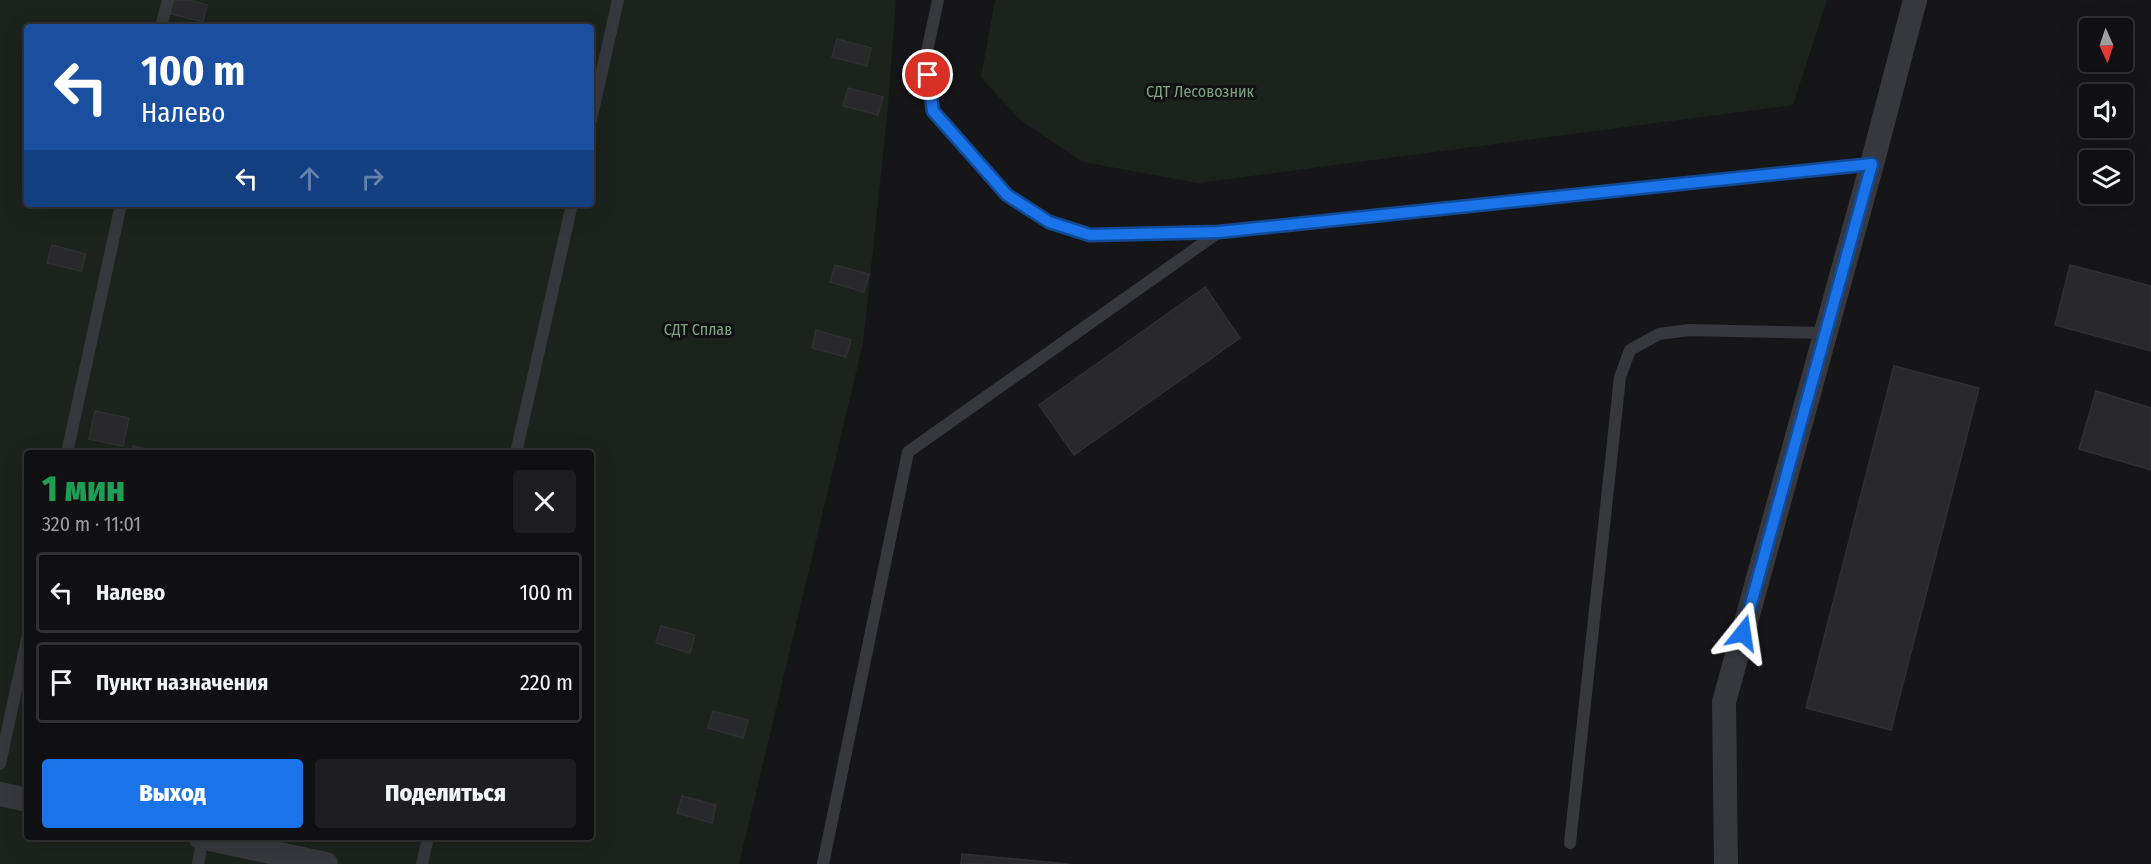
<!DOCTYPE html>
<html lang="ru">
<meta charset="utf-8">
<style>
:root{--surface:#101012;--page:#1e1e20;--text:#f1f3f6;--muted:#9c9d9f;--line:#303032;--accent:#1a73e8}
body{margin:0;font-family:"Fira Sans Condensed",sans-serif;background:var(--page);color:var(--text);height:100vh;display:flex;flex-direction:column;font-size:22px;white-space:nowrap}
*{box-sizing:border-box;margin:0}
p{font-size:20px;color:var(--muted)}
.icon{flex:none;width:33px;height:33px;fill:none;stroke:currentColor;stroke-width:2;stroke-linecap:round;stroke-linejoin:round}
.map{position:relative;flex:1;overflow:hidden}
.side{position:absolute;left:24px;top:450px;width:570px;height:390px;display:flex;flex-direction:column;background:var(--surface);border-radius:6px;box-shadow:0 6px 24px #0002,0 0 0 2px var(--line)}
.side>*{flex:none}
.banner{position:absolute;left:24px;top:24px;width:570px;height:183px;border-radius:6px;box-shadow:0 6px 24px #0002,0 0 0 2px var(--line);background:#1a4fa0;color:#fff;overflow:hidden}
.needle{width:39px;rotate:177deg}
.fabs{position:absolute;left:2079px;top:18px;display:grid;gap:12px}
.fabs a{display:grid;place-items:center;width:54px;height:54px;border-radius:6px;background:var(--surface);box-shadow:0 6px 24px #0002,0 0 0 2px var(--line);font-size:30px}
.pin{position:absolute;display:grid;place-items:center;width:51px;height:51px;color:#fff;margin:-26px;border:3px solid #fff;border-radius:50%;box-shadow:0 2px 6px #0007}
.me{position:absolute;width:66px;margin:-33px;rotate:15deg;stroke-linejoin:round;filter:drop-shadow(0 0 4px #0008)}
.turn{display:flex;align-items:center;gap:21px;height:126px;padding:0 18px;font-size:27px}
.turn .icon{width:78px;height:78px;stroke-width:2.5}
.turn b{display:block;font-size:42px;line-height:51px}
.lanes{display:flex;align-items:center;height:57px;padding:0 18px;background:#0003;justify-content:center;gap:30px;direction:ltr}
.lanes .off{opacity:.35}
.round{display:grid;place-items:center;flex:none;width:63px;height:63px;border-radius:6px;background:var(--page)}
.summary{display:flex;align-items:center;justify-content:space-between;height:102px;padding:0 18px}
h1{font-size:36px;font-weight:800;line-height:45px;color:#1e9e55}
.button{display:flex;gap:12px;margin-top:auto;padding:12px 18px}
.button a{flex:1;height:69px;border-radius:6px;background:var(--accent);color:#fff;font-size:24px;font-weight:800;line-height:69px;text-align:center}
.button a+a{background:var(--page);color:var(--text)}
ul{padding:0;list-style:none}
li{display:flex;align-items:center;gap:18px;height:81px;margin:0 12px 9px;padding:0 6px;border:3px solid var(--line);border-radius:6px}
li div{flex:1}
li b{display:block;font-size:22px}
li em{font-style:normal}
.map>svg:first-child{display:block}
</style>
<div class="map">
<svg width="2151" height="864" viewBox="0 0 2151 864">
<rect width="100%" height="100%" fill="#161618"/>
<g fill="#1c231d" fill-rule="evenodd">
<path d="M0 0H896L887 117 863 343 739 864H0ZM27 27H591V204H27ZM27 453H591V837H27Z"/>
<polygon points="995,0 1827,0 1793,105 1198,183 1083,162 1018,118 981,77"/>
</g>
<g fill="#29292c" stroke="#303034" stroke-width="1.5">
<polygon points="172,0 190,0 207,5 203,22 168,13"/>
<polygon points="837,39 871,48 867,66 832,57"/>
<polygon points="848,88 883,97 878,115 843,106"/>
<polygon points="52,245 86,254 81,271 47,263"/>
<polygon points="835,265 869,274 864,292 830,282"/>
<polygon points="2070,265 2151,286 2151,351 2055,325"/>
<polygon points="1205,287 1240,338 1074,455 1039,405"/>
<polygon points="816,330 851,340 846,357 812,348"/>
<polygon points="1894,366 1979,388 1891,730 1806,708"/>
<polygon points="2096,391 2151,408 2151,470 2079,449"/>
<polygon points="95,411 129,418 123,446 89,439"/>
<polygon points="133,446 166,453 132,453"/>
<polygon points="661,626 695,635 690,653 656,643"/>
<polygon points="713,711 748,720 743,738 708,728"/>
<polygon points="682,796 716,805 712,823 677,813"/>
<polygon points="962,854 1069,864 961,864"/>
</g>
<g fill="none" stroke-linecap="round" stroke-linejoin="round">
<g stroke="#37383d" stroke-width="12">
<polyline points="938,0 926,56 933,111 1007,194 1049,222 1090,235 1218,232"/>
<polyline points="161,27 168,0"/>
<polyline points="591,120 618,0"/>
<polyline points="67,453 121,204"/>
<polyline points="516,453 572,204"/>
<polyline points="0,764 27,639"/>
<polyline points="1570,843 1620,377 1630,350 1659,334 1689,330 1826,333"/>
<polyline points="198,864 203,838"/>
<polyline points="422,864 428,837"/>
<polyline points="823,864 908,452 1219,232 1872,164"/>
</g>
<g stroke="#37383d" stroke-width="24">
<polyline points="0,794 27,800"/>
<polyline points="200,837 326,864"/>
<polyline points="1726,864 1724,702 1872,164 1915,0"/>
</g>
</g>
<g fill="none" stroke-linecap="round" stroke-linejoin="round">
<g stroke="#114b97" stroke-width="15">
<polyline id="route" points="928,75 933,111 1007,195 1049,222 1090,235 1219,232 1872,164 1743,633"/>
</g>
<use href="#route" stroke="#1a73e8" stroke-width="10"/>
</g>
<g text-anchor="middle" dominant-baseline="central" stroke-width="6" stroke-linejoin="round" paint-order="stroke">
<g font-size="16" fill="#7fa381" stroke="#111113">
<text x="1200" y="91">СДТ Лесовозник</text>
<text x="698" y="329">СДТ Сплав</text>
</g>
</g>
</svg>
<div class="fabs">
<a><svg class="needle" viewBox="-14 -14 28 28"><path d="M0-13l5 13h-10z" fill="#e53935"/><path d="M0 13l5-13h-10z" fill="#9c9d9f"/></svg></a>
<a><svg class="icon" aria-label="sound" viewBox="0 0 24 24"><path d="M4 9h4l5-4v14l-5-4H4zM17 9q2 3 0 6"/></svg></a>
<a><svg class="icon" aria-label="layers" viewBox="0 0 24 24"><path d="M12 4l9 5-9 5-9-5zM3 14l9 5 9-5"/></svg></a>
</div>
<div class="pin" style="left:928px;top:75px;background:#d93025"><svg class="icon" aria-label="arrive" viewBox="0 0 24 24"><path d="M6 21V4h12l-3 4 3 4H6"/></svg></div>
<svg class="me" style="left:1743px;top:633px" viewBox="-20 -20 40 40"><path d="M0-17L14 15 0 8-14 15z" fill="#1a73e8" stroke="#fff" stroke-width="4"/></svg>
<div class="banner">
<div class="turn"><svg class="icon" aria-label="left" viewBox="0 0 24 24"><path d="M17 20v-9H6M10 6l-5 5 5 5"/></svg><div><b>100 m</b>Налево</div></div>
<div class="lanes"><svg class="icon" aria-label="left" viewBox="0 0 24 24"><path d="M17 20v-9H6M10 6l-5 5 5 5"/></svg><svg class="icon off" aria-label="ahead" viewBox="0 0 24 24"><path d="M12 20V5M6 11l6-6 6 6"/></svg><svg class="icon off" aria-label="right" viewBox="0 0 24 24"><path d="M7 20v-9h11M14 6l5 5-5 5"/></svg></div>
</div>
<section class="side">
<div class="summary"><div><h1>1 мин</h1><p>320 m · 11:01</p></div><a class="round"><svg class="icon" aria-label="close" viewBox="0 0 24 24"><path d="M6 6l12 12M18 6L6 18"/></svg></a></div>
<ul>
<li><svg class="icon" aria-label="left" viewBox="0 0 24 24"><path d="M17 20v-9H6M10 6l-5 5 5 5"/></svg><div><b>Налево</b></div><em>100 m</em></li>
<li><svg class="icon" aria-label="arrive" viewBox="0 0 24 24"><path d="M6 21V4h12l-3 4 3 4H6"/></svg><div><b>Пункт назначения</b></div><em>220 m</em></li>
</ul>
<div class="button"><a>Выход</a><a>Поделиться</a></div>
</section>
</div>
